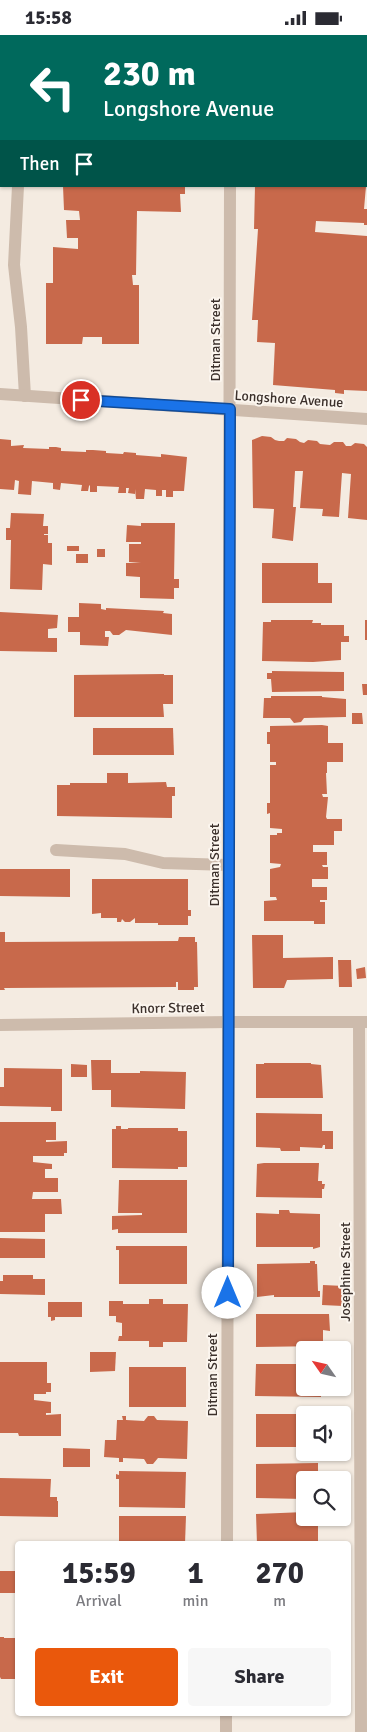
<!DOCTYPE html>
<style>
:root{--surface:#fff;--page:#f7f7f7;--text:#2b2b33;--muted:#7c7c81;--accent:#ea580c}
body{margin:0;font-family:Signika,sans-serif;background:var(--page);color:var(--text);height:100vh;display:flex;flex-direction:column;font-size:19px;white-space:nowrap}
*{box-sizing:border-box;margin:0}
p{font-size:16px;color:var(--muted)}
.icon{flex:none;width:28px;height:28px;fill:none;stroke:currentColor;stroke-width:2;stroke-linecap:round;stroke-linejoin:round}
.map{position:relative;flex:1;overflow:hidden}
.drawer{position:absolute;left:15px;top:1506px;width:336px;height:175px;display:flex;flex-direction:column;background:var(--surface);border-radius:5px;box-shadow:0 1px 4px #0004}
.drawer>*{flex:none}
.hud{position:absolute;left:0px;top:0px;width:368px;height:152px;box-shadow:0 1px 4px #0004;background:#00695c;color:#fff;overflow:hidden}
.needle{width:32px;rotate:304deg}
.buttons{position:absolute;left:296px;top:1306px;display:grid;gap:10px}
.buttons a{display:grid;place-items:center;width:55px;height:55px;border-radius:5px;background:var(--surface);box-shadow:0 1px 4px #0004;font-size:25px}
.pin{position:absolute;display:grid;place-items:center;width:42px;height:42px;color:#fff;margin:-21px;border:2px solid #fff;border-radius:50%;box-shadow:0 1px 5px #0007}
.me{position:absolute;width:55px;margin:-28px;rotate:0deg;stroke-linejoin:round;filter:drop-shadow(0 0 4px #0008)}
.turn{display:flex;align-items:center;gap:18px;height:105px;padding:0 20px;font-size:22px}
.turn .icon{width:65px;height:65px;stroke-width:2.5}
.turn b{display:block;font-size:35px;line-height:42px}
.then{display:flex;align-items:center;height:48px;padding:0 20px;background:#0003;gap:10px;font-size:19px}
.eta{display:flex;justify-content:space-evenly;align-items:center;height:85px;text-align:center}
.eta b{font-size:30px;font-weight:700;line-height:35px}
.action{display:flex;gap:10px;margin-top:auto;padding:10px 20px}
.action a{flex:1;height:58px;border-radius:5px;background:var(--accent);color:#fff;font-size:20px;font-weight:700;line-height:58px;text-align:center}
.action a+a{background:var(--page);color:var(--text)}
.status{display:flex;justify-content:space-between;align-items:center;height:35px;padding:0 25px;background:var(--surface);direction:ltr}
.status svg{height:14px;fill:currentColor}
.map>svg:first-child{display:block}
</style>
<div class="status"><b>15:58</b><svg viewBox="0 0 49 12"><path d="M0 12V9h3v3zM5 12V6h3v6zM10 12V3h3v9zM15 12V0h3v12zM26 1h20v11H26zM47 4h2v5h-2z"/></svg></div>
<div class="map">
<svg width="367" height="1697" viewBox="0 0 367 1697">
<rect width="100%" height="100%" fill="#f4ebe1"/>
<g fill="#c8694b">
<polygon points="63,151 185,151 185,159 180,159 181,177 137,176 136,240 132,240 133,250 139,250 139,309 102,309 102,302 83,302 82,309 46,309 46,248 53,248 53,212 78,214 78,203 67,203 66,185 80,185 79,176 64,175"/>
<polygon points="255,151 366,151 364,174 367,174 367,190 364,190 364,188 316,186 315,197 367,201 367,356 344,355 344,359 335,358 335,355 273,350 275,308 257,307 258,285 252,285 258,194 254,194"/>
<polygon points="262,401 271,402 275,405 279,406 284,406 287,403 296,404 300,407 304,408 308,405 317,406 320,409 330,410 334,407 343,407 346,411 351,411 355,408 364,409 367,412 367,485 348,483 351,439 342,438 339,482 322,481 323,474 300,473 303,436 295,436 293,472 296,472 293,506 272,503 274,474 253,473 252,405"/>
<polygon points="0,404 11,405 11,411 24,410 23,413 49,414 49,412 56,412 61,413 61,416 86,417 86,415 93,415 106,416 106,418 123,419 124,417 136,418 136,420 161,422 161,419 187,422 184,456 173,456 173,462 166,462 166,455 162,455 162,461 156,461 156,455 145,454 144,464 136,464 135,454 135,459 128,458 129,453 126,453 126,458 118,458 119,452 97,451 97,457 90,457 90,450 89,451 88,456 81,456 82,450 61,448 60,455 53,454 53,448 32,446 31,460 18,459 19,446 15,445 14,455 0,454"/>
<polygon points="11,478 44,479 43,491 48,491 48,499 44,499 44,500 48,500 48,508 52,508 52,530 43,529 42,555 10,554 11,505 6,505 6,493 10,493"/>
<polygon points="141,488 175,488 174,544 179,544 179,553 174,553 174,564 140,563 140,542 126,541 126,528 141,528 129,527 129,509 141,509 141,507 126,507 127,490 141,491"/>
<rect x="67" y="511" width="12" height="5"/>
<rect x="97" y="514" width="8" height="8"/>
<rect x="76" y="519" width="12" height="9"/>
<polygon points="262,528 318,528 318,548 332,548 332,568 262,568"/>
<polygon points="79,568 101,569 101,574 106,575 106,573 164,576 163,578 172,579 172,600 126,595 119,600 113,600 110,596 105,596 105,602 109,602 108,611 80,610 80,597 68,597 68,582 79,582"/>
<polygon points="0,577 58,580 57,593 48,594 48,603 57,603 57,617 0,616"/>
<polygon points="271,585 313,585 312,588 321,588 321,590 344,590 344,601 349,601 349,607 341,607 341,625 313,627 262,626 263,587 271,587"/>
<rect x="365" y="585" width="2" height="20"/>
<polygon points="272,636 344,637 344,656 272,657 271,644 267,644 267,638 272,638"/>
<polygon points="164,639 164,640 173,640 173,669 163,669 164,682 74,682 74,640"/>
<polygon points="362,649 367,649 367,660 363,660"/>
<polygon points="271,661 322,661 322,662 346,664 346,682 304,683 301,687 294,688 290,683 263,683 264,663 271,663"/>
<polygon points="352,678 362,678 363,689 352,689"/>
<polygon points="322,690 328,691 328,708 343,708 343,727 327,727 327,738 326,738 327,759 322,759 323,762 328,762 326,782 327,784 342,784 342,796 334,796 334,810 313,810 313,817 327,817 327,830 322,830 323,832 328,832 328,844 312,844 312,852 327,852 327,865 320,865 320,867 325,867 325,889 314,889 314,886 264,886 264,866 277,865 276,862 270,862 270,834 280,832 281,829 270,828 270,800 277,800 277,798 282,798 282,794 270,793 270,778 267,779 267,768 270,768 270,730 276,730 276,727 270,727 270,709 267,709 267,697 270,697 270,691"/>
<polygon points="93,693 173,693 174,720 93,720"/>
<polygon points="107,738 128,738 128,748 166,747 167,752 175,752 175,761 172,761 172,783 57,781 57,750 70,750 70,748 107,748"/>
<polygon points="0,834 70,834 70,862 0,861"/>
<polygon points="92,844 188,844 188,875 191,875 191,881 188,881 188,890 158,890 158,888 135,888 135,883 130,887 125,887 122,884 121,887 117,887 117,883 101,883 101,878 92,879"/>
<polygon points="0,897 5,897 5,907 178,906 179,902 195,902 195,907 197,907 198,952 194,952 194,955 178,955 178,947 176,947 176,952 4,953 5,955 0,955"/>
<polygon points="252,900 283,900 283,923 333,922 333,944 287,945 284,953 253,953"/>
<polygon points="338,925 351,925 352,952 339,952"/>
<polygon points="365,932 366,943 357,944 356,934"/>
<polygon points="91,1025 111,1025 111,1038 140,1038 140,1036 186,1037 185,1074 111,1072 111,1055 92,1055"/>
<polygon points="264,1028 311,1028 311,1029 321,1030 323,1063 256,1063 256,1029 264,1029"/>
<polygon points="71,1029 87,1030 87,1042 71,1042"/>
<polygon points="4,1033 62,1034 62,1076 51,1076 51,1072 0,1071 0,1052 4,1052"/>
<polygon points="256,1078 322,1079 322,1096 333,1096 333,1114 325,1114 325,1110 323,1110 322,1113 300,1112 300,1116 281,1116 280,1113 256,1112"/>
<polygon points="0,1087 56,1087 56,1105 46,1105 46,1107 67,1106 67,1118 64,1118 64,1121 33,1121 33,1127 52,1129 52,1134 45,1134 45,1143 58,1143 58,1157 33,1157 32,1164 61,1164 62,1179 45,1179 45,1197 0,1197"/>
<polygon points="116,1091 121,1091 121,1094 128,1094 128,1093 178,1093 178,1096 187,1096 187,1132 178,1132 178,1134 112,1133 112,1094 116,1094"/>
<polygon points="264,1128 319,1128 318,1146 322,1146 322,1149 325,1149 324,1154 322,1154 322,1163 256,1162 257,1129"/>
<polygon points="119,1145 187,1145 187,1198 118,1198 118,1194 112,1195 112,1181 142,1180 142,1178 118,1178"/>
<polygon points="279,1175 289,1175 290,1178 320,1179 320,1212 313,1214 313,1212 256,1212 256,1178 279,1179"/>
<polygon points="0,1203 45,1204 45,1223 0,1223"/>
<polygon points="116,1211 187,1211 187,1249 119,1249 119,1215 116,1215"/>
<polygon points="310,1226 315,1226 315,1229 317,1229 318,1256 320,1256 320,1262 274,1262 274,1260 257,1262 257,1229 310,1228"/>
<polygon points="3,1240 33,1240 33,1244 45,1244 45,1260 0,1259 0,1246 3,1246"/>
<polygon points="323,1250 344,1251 343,1271 322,1270"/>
<polygon points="149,1264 163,1264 163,1269 188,1269 187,1307 163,1307 163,1312 149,1312 149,1306 118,1306 119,1301 122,1301 122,1288 116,1287 116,1281 109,1281 109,1266 123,1266 123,1269 149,1269"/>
<polygon points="48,1267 82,1267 82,1282 55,1282 55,1285 51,1286 51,1282 48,1282"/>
<polygon points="256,1279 329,1279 330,1296 323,1295 323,1311 256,1312"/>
<polygon points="90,1317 116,1317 115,1336 90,1337"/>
<polygon points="0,1327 47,1327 47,1348 51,1348 51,1357 46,1357 46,1359 34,1359 34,1365 51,1367 51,1378 46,1378 46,1380 61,1379 61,1401 19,1401 18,1398 0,1398"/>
<polygon points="256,1329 305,1329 305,1352 321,1352 321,1362 255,1361"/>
<rect x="129" y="1332" width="57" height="40"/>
<rect x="256" y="1379" width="49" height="33"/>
<polygon points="122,1381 126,1381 126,1385 144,1386 148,1381 154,1381 157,1385 188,1386 187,1424 158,1423 153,1429 147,1429 144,1424 123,1423 123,1427 119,1427 119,1423 104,1422 105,1405 116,1405 117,1385 123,1385"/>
<polygon points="63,1413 90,1414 90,1432 63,1432"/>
<polygon points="318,1428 318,1445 305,1445 305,1464 256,1463 256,1429"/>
<polygon points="119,1436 186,1437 185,1473 119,1472 119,1444 116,1444 116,1439 119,1440"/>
<polygon points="0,1443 51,1444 50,1462 57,1462 57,1466 58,1466 58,1482 0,1481"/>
<polygon points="305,1477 305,1482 318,1482 318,1509 257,1509 256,1479"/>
<polygon points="119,1481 186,1481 185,1509 119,1509"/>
<rect x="0" y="1536" width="18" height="22"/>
<polygon points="0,1602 4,1602 4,1603 18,1603 18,1644 1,1644 0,1642"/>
</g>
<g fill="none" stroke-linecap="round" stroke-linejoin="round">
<g stroke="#cdbbac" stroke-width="12">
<polyline points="230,0 230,1"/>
<polyline points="26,1 26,0"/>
<polyline points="18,151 14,230 21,292 25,361"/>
<polyline points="0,359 367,384"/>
<polyline points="56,815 125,819 163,828 229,830"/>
<polyline points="359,987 361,1697"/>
<polyline points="0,990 229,987 367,987"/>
<polyline points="227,1509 230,151"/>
<polyline points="226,1697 226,1679"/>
</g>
</g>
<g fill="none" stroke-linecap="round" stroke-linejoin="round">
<g stroke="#114b97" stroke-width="12">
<polyline id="route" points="81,365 230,374 228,1258"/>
</g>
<use href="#route" stroke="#1a73e8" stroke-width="9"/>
</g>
<g text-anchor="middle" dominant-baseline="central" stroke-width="4" stroke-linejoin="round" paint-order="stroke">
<g font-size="14" fill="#3b302b" stroke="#fbf5ee">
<text transform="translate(215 305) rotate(-90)">Ditman Street</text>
<text transform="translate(289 364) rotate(4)">Longshore Avenue</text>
<text transform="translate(214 830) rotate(-90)">Ditman Street</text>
<text transform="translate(168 973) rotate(-1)">Knorr Street</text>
<text transform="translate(345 1237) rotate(-90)">Josephine Street</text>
<text transform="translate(212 1340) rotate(-90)">Ditman Street</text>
</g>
</g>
</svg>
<div class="buttons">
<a><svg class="needle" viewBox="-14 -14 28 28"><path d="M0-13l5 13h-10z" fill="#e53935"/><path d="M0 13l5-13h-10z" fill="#7c7c81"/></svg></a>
<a><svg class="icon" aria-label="sound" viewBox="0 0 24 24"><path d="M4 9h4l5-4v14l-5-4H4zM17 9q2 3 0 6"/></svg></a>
<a><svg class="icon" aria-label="search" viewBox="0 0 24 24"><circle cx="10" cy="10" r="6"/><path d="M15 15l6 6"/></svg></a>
</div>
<div class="pin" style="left:81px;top:365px;background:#d93025"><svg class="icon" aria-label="arrive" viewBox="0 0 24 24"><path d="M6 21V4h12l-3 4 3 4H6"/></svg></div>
<svg class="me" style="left:228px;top:1258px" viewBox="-20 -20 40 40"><circle r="19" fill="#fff"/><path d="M0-13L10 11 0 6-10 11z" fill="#1a73e8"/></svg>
<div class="hud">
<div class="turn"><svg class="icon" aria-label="left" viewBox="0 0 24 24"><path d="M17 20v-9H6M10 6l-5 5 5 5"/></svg><div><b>230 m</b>Longshore Avenue</div></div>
<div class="then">Then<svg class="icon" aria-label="arrive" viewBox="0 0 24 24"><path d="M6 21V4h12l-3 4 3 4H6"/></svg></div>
</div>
<section class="drawer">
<div class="eta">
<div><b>15:59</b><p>Arrival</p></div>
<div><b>1</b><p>min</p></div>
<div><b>270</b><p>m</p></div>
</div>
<div class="action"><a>Exit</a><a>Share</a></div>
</section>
</div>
